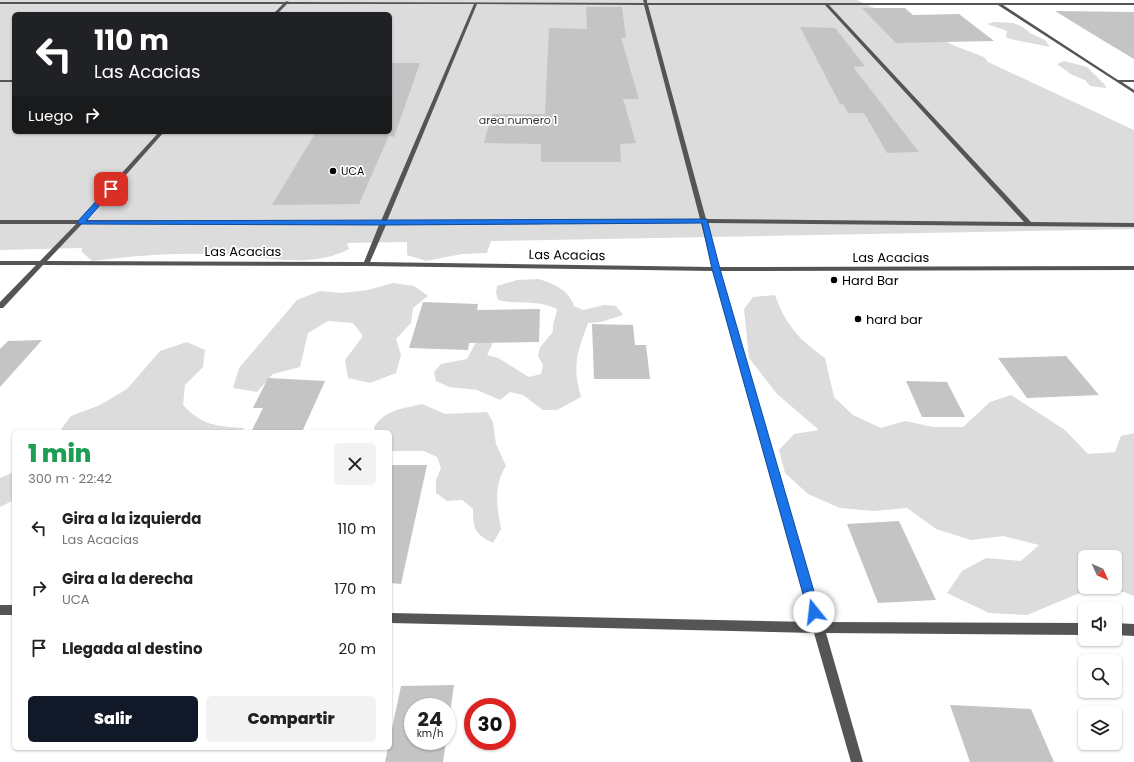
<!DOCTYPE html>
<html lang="es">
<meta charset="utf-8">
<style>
:root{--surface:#fff;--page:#f2f2f2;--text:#222;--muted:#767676;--accent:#111827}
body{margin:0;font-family:Poppins,sans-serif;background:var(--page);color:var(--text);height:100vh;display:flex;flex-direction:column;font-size:15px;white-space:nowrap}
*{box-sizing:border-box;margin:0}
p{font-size:13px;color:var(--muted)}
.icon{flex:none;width:22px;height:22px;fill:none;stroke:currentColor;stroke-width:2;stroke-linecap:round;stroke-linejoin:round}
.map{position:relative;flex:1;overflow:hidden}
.details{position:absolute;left:12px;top:430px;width:380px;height:320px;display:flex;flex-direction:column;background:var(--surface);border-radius:6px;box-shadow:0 1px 3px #0004}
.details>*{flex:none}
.hud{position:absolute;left:12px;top:12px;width:380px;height:122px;border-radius:6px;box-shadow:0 1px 3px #0004;background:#202124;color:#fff;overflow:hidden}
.needle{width:26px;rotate:135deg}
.fabs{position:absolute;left:1078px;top:550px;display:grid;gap:8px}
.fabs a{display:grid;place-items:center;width:44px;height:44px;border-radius:6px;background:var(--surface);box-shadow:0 1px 3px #0004;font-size:20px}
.speed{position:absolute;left:404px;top:698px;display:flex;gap:8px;font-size:20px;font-weight:700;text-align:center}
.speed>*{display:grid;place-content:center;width:52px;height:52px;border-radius:50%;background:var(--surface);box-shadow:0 1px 3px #0004;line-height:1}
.speed small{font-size:10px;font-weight:400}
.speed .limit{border:6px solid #d22;background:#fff;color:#111}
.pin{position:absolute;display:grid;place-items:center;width:34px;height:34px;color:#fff;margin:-17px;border-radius:8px;box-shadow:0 2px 6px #0006}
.me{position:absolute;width:44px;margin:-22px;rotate:344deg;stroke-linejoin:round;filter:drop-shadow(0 0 3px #0008)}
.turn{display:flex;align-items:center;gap:14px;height:84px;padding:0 16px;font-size:18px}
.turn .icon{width:52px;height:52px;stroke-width:2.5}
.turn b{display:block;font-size:28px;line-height:34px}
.then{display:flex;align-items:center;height:38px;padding:0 16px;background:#0003;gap:8px;font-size:15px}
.round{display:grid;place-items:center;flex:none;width:42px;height:42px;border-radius:6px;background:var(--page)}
.summary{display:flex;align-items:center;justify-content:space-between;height:68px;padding:0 16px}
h1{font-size:24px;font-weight:800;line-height:30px;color:#1e9e55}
.action{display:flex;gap:8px;margin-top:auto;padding:8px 16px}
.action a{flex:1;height:46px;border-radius:6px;background:var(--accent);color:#fff;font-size:16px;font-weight:800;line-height:46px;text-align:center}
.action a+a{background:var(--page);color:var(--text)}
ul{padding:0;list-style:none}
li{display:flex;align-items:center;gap:12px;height:60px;padding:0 16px}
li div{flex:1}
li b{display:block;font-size:15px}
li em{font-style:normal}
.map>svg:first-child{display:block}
</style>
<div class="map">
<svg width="1134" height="762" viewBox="0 0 1134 762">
<rect width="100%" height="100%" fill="#fff"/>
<g fill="#dcdcdc" fill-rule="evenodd">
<path d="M0 0H857L955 46 984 57 988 62 1134 130V229L491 241 487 253 462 254 426 261 407 255V242L347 243 349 249C312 268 273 258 232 255 185 252 139 255 92 261L82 252V248L0 250ZM14 14H390V132H14Z"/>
<polygon points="994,22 1013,23 1023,27 1030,33 1045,40 1050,47 1010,39 1006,37 1007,31 987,24"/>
<polygon points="1064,61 1087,67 1105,85 1106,88 1090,86 1085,80 1072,75 1057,64"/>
<path d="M539 279C554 284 569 290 574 306L583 310 604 305 616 306 623 315 601 322 588 323C577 354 572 364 581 397L557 410H543L523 395 510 392 500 400 477 390 449 387 436 381 434 372 441 364 467 359 476 342 495 338 487 355 498 358 529 377 541 374 543 365 538 356 540 347 553 332C552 324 556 317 557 309 538 299 518 305 498 300L496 293 497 286 517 280Z"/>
<polygon points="393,283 414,286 428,296 413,308 411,323 396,339 401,355 396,373 370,383 348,378 345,360 363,336 353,323 328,321 308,333 300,367 273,374 257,392 233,388 239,368 297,300 320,291 342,293 368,290"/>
<path d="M775 295C786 326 799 339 825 358L834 397 853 415 881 428 905 421 933 427H963L990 402 1011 395 1065 430 1088 454 1115 452 1121 436 1134 433V596L1124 592 1087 590 1027 615 989 613 947 593 962 571 986 558 1021 561 1039 545 1003 536 971 540 936 529 907 508 874 511 840 508 808 494 785 473 779 450 794 434 819 430 777 394 749 358 744 309 753 297ZM1085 557H1115V587H1085Z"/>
<path d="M187 342 205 350 203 367 185 385 183 405C203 426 216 426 244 428L242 432H59L71 416 100 405 127 389 160 351Z"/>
<path d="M422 404 445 414 487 412 493 422 496 444 506 466C493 487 497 506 501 529L493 543C475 534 473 529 473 509L462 500 447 501 436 493V480L441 468 437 457 424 451H390V432H375L374 427C386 409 402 409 422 404Z"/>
<polygon points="14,472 14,500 0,507 0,478"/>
</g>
<g fill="#c4c4c4">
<polygon points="586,7 622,7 626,38 621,38 639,99 623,99 636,143 620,144 621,162 541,162 541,144 484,143 492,114 545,114 549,28 587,29"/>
<polygon points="862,8 905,8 913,15 959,14 994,41 896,43"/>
<polygon points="1055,11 1134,12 1134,59 1104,41"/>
<polygon points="800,27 835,28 865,66 853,67 919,152 887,153 864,113 848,113 843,104 840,104"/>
<polygon points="390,63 420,63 394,137 390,136 390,133 359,204 272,205 316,132 390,132"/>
<polygon points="423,302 478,304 477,310 540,309 539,342 469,343 468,350 409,348"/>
<polygon points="592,324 633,325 635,345 646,345 650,379 594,379"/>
<polygon points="42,340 0,387 0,349 8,341"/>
<polygon points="1066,356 1099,395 1027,398 998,358"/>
<polygon points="268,378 325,381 302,432 251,432 263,408 253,408"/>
<polygon points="906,381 947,382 965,417 922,417"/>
<polygon points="390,465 427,465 401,584 390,583"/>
<polygon points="899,521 936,600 878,603 847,524"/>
<polygon points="454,685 447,733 447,707 413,707 413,741 446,741 443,762 385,762 388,748 390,748 390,738 401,686"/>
<polygon points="950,705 1031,709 1054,762 970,762"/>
</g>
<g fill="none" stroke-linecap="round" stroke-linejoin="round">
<g fill="#555" fill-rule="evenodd">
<path d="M643 0H647V3H1134V5H1003L1118 80H1134V82H1122L1134 90V93L998 5H829L1031 222 1134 223V227L707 223 719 267 1134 266V270L720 271 822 622 1085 623V635L826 633 863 762H851L814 633 390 623V613L811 622 713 271 366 266 43 265 3 308H0V302L36 265H0V261H40L76 224H0V220H79L159 132H164L86 220 381 221 474 4H287L277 14H273L283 4H0V2H285L287 1 289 2 644 3ZM477 4 644 5 700 219 387 221ZM648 5H825L1024 222 706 219ZM701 223 712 267 370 262 386 225ZM82 224 379 225 364 262 47 261Z"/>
<rect x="0" y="80" width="14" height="2"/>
<rect x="0" y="605" width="14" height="10"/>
<polygon points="1115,623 1134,624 1134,636 1115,635"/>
</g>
</g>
<polygon fill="#1a73e8" stroke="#114b97" points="109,187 114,189 86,221 707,219 720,269 820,612 818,616 814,618 810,616 808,612 712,269 702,223 384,225 78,224 78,221"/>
<g fill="#000" stroke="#fff" stroke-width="1.5">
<circle cx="333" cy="171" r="4"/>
<circle cx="834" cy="280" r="4"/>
<circle cx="858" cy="319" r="4"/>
</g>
<g text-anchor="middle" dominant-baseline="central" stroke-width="3.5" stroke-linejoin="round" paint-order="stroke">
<g font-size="11" fill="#333" stroke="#fff">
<text x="518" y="120">area numero 1</text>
</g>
<g font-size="11" fill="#000" stroke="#fff" text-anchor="start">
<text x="341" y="171">UCA</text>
</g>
<g font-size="13" fill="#000" stroke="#fff">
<text x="243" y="251">Las Acacias</text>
<text transform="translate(567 255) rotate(1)">Las Acacias</text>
<text x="891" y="257">Las Acacias</text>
</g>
<g font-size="13" fill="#000" stroke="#fff" text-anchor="start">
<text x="842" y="280">Hard Bar</text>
<text x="866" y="319">hard bar</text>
</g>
</g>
</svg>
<div class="fabs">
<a><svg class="needle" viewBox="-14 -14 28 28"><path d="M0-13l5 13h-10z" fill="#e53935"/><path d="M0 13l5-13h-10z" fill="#767676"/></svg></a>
<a><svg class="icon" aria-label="sound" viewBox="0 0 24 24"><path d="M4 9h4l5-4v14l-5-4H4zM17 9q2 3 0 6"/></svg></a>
<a><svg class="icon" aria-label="search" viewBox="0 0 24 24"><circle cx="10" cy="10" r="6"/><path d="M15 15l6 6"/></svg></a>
<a><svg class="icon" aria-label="layers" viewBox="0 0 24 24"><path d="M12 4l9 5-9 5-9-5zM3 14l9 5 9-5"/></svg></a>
</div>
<div class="speed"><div>24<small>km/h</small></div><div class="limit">30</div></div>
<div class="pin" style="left:111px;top:189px;background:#d93025"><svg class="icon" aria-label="arrive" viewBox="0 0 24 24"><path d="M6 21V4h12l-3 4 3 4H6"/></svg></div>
<svg class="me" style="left:814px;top:612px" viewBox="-20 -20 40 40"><circle r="19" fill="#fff"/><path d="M0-13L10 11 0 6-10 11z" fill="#1a73e8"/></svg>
<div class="hud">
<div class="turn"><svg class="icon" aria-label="left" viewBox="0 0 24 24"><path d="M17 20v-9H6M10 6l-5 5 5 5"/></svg><div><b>110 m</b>Las Acacias</div></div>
<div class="then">Luego<svg class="icon" aria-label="right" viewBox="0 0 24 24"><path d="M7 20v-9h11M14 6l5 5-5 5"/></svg></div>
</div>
<section class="details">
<div class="summary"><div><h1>1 min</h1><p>300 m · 22:42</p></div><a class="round"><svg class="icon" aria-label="close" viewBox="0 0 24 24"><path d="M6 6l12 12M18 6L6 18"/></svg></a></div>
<ul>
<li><svg class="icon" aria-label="left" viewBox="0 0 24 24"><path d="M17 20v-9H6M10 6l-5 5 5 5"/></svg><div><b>Gira a la izquierda</b><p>Las Acacias</p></div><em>110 m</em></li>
<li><svg class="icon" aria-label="right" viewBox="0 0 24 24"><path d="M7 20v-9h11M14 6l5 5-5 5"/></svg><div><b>Gira a la derecha</b><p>UCA</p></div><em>170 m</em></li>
<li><svg class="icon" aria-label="arrive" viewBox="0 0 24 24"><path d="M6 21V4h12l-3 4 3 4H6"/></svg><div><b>Llegada al destino</b></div><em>20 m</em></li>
</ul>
<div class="action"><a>Salir</a><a>Compartir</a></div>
</section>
</div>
